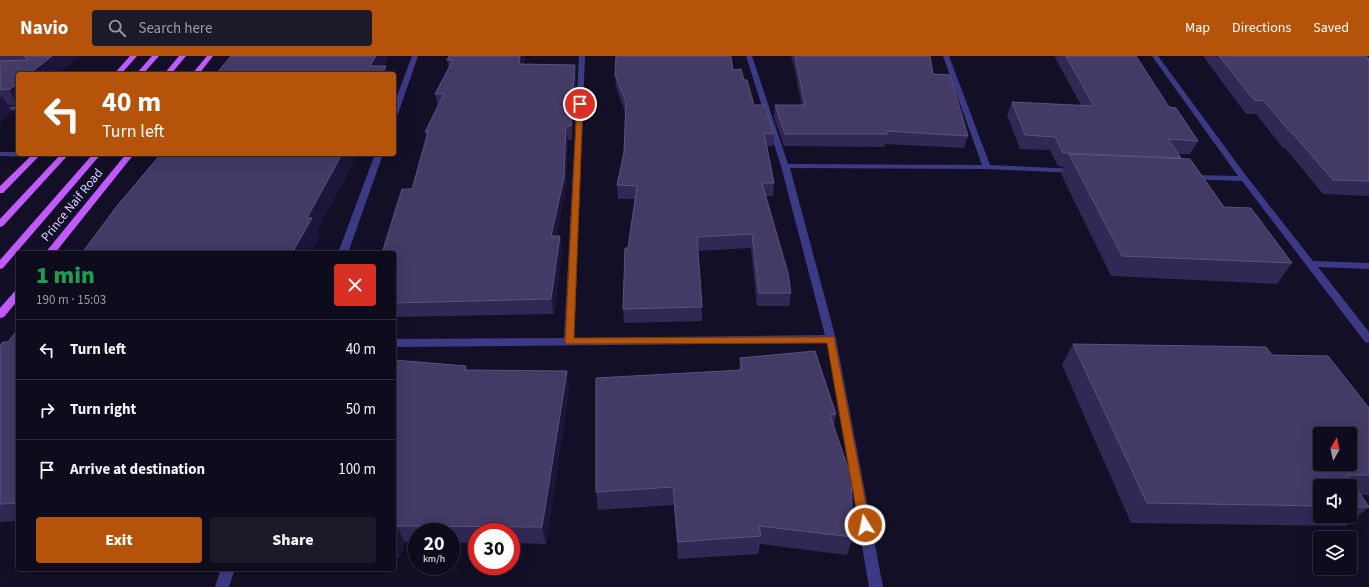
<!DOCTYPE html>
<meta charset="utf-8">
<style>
:root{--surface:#0e0b1c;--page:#1c1929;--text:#f1f3f6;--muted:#9b9ba3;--line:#2e2b3b;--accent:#b45309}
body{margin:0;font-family:"Source Sans 3",sans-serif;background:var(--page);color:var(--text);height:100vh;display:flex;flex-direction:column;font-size:15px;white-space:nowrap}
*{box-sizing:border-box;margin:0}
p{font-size:13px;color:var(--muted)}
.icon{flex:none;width:22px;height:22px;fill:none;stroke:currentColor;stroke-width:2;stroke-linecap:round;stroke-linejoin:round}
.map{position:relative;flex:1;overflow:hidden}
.panel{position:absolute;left:16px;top:195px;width:380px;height:320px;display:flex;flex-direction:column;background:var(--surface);border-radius:4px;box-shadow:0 4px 16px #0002,0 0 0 1px var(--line)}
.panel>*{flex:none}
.hud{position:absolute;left:16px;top:16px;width:380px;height:84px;border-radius:4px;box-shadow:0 4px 16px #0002,0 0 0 1px var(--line);background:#b45309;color:#fff;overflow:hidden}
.needle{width:26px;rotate:9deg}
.buttons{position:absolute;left:1313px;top:371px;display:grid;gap:8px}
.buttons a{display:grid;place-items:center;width:44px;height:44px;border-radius:4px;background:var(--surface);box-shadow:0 4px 16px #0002,0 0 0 1px var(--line);font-size:20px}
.speed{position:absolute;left:408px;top:467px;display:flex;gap:8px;font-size:20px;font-weight:700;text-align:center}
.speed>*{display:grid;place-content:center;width:52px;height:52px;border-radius:50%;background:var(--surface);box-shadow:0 4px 16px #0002,0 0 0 1px var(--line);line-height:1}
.speed small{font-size:10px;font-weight:400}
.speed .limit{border:6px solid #d22;background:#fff;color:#111}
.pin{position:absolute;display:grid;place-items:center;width:34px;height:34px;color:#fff;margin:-17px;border:2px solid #fff;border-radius:50%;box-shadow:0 1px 4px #0007}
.me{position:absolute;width:44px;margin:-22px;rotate:350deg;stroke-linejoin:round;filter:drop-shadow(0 0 3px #0008)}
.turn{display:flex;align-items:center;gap:14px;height:84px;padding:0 20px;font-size:18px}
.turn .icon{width:52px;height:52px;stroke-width:2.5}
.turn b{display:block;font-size:28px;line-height:34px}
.round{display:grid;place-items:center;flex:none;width:42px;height:42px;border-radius:4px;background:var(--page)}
.summary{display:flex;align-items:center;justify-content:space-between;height:68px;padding:0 20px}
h1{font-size:24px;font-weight:800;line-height:30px;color:#1e9e55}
.cta{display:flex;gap:8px;margin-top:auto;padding:8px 20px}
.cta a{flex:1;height:46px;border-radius:4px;background:var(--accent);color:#fff;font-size:16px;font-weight:800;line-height:46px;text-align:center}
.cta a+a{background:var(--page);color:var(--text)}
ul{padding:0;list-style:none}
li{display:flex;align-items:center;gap:12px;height:60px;padding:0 20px;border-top:1px solid var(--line)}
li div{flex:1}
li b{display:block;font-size:15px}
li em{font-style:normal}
header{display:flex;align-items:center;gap:24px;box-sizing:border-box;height:56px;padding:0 20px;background:var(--accent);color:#fff}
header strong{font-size:19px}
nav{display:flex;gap:22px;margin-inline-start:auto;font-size:14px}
.search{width:280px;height:36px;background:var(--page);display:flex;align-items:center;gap:10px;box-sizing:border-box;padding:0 14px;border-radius:4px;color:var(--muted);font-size:15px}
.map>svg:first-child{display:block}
</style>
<header>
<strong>Navio</strong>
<div class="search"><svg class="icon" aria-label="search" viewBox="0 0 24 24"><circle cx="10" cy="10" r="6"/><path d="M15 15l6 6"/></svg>Search here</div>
<nav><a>Map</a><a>Directions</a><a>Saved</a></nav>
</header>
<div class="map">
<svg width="1369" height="531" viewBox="0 0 1369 531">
<rect width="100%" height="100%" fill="#130f26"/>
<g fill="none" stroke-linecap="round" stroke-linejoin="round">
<g fill="#3d3a85" fill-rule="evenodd">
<polygon points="412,0 418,0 398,58 394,60 394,48"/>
<polygon points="579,0 585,0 574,282 825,279 781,110 746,0 752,0 788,108 982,109 943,0 949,0 990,109 1076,113 1080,115 1076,117 987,113 790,112 836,283 883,531 869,531 827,287 394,291 394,283 564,282"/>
<polygon points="1152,0 1158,0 1247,121 1313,205 1369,207 1369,213 1318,211 1369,276 1369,287 1365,286 1242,125 1187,123 1186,121 1190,119 1238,120"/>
<polygon points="18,50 18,54 0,55 0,51"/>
<polygon points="0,96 18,96 18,98 40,99 36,101 0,100"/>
<polygon points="375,98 383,98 348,197 338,197"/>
<polygon points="221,513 235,513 229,531 215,531"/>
</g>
<g fill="#c25bff" fill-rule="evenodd">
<polygon points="130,0 137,0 121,18 114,18"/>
<polygon points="152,0 159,0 143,18 136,18"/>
<polygon points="179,0 186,0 171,18 164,18"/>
<polygon points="207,0 213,0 199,18 192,18"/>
<polygon points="33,98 41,98 3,137 0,137 0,130"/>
<polygon points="61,98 69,98 3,170 0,171 0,163"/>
<polygon points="93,98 101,98 3,212 0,213 0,204"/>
<polygon points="126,98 134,98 55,197 45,197"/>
<polygon points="18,234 18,244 4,261 0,262 0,252 15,235"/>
</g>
</g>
<g fill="#312854" fill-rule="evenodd">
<polygon points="0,0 79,0 18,18 18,49 8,49 12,56 0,66"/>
<polygon points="449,0 525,0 524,8 576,22 572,84 568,84 565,137 556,180 560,180 562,194 554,258 394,261 394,197 412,133 427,82 425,76 438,50 435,38 449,11 447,4"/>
<polygon points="791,0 930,0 933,18 968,80 964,92 885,88 884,91 784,90 774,61 775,49 802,49 793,6"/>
<polygon points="1054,0 1136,0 1169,51 1198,85 1190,98 1178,98 1181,102 1181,103 1224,151 1292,207 1277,228 1111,220 1061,118 1064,111 1058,110 1050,94 1020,93 1007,59 1012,46 1081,49"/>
<polygon points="1203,0 1366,0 1369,3 1369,140 1323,138 1285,92 1283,92 1256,58 1246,58"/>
<polygon points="733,14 744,24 754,49 774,78 773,90 767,90 774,127 773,140 766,140 791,237 789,250 757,250 751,192 698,195 702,251 702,265 624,267 623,253 628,192 635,143 618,143 617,129 624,96 625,56 616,31 615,19"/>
<polygon points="18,273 18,465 0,466 0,289 8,286"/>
<path d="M1073 288 1272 299 1369 352V439H1361L1369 450V451L1346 470 1131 467 1062 309ZM1320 430H1350V460H1320Z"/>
<polygon points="740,302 836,358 834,370 853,481 847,499 760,488 758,498 678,503 674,449 598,454 596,436 739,314"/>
<polygon points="394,304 466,310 467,314 569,333 546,488 511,487 511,476 477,476 477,487 451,487 451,476 417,476 417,486 405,486 399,501 394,500"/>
</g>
<g fill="#1d163a">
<polygon points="52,0 79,0 58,18 29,18"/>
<polygon points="376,0 389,0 380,18 370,10"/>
<polygon points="520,0 525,0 521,21 519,8"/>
<polygon points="575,9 576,22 572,84 571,70"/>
<polygon points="386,10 389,18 382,18"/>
<polygon points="18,27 18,48 9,34"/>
<polygon points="2,40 12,56 0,66 0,42"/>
<polygon points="566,70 568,84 565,137 553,194 551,180"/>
<polygon points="342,98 357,98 346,121 318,174 320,180 311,197 292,197 307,162"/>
<polygon points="560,180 562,194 554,258 551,243"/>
<polygon points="567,315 569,333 546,488 542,471"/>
<polygon points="397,470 405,486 399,501 394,492 394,476"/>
</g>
<g fill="#433a66" stroke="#5a527e" fill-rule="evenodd">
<polygon points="24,0 52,0 29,18 18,18 18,27 9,34 7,33 0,34 0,5 28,4"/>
<polygon points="231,0 376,0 370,10 386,10 382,18 216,18"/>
<polygon points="449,0 520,0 519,8 575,9 571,70 566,70 564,122 551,180 560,180 551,243 394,247 394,197 382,197 402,133 412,133 428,76 425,76 444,38 435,38 453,4 447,4"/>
<polygon points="616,0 731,0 733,14 741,13 744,24 747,24 754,49 765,49 774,78 764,77 774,127 762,127 788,217 791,237 759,237 752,178 697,181 702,251 623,253 625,192 628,192 637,130 617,129 624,96 626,46 615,19"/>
<polygon points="795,0 930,0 933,18 950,19 968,80 886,75 887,78 785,78 775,49 805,49"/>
<polygon points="1066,0 1136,0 1169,51 1176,52 1198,85 1168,83 1181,102 1063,97 1055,81 1025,79 1012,46 1094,50"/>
<polygon points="1219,0 1366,0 1369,3 1369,125 1333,124 1294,79 1292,78 1264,45 1254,44"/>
<polygon points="161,98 342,98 307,162 312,162 292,197 82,197 117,150"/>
<polygon points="1069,98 1190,103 1224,151 1251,152 1292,207 1122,200"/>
<polygon points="18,273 18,447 0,448 0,289 3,286 8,286"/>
<path d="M1073 288 1266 291 1272 299 1328 300 1369 352V419H1347L1369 451H1350V430H1320V450L1147 447ZM1320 378H1350V408H1320Z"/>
<polygon points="815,295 836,358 830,359 851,421 853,481 759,470 761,480 678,486 673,431 596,436 596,322 742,314 740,302"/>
<polygon points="394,304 466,310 464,314 567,315 542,471 397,470 394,476"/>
</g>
<polygon fill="#b45309" stroke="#753606" points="577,46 583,48 574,282 834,281 870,469 869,473 865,474 861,473 859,469 827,287 566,288 565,286"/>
<g text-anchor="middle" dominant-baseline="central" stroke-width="4" stroke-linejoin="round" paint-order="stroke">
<g font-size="13" fill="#d9d4ff" stroke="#130f26">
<text transform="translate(72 149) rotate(-51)">Prince Naif Road</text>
</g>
</g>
</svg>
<div class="buttons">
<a><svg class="needle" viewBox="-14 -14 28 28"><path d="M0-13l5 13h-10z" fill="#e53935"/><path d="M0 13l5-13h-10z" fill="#9b9ba3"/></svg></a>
<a><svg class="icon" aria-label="sound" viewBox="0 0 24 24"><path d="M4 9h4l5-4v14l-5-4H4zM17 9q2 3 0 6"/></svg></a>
<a><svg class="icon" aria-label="layers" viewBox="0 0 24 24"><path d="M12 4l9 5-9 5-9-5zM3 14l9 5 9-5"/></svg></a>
</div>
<div class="speed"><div>20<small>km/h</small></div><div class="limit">30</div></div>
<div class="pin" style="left:580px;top:48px;background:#d93025"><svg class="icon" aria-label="arrive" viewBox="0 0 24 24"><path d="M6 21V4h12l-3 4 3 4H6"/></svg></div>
<svg class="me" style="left:865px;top:469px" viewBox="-20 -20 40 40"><circle r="17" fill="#b45309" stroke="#fff" stroke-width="3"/><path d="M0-11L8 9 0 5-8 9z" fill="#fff"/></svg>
<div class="hud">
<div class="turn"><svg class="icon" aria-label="left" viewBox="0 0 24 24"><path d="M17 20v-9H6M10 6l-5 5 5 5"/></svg><div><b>40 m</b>Turn left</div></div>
</div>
<section class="panel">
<div class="summary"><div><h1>1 min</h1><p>190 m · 15:03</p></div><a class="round" style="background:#d93025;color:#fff"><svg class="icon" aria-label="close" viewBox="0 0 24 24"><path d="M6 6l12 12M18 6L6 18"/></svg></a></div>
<ul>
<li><svg class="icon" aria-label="left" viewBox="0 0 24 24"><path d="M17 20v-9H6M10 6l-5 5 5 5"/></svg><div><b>Turn left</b></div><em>40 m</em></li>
<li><svg class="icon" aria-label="right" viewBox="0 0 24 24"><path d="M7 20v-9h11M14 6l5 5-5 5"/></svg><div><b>Turn right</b></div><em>50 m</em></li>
<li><svg class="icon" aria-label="arrive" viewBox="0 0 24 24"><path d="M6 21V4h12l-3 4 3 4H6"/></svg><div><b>Arrive at destination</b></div><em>100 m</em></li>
</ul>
<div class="cta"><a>Exit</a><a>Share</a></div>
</section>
</div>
